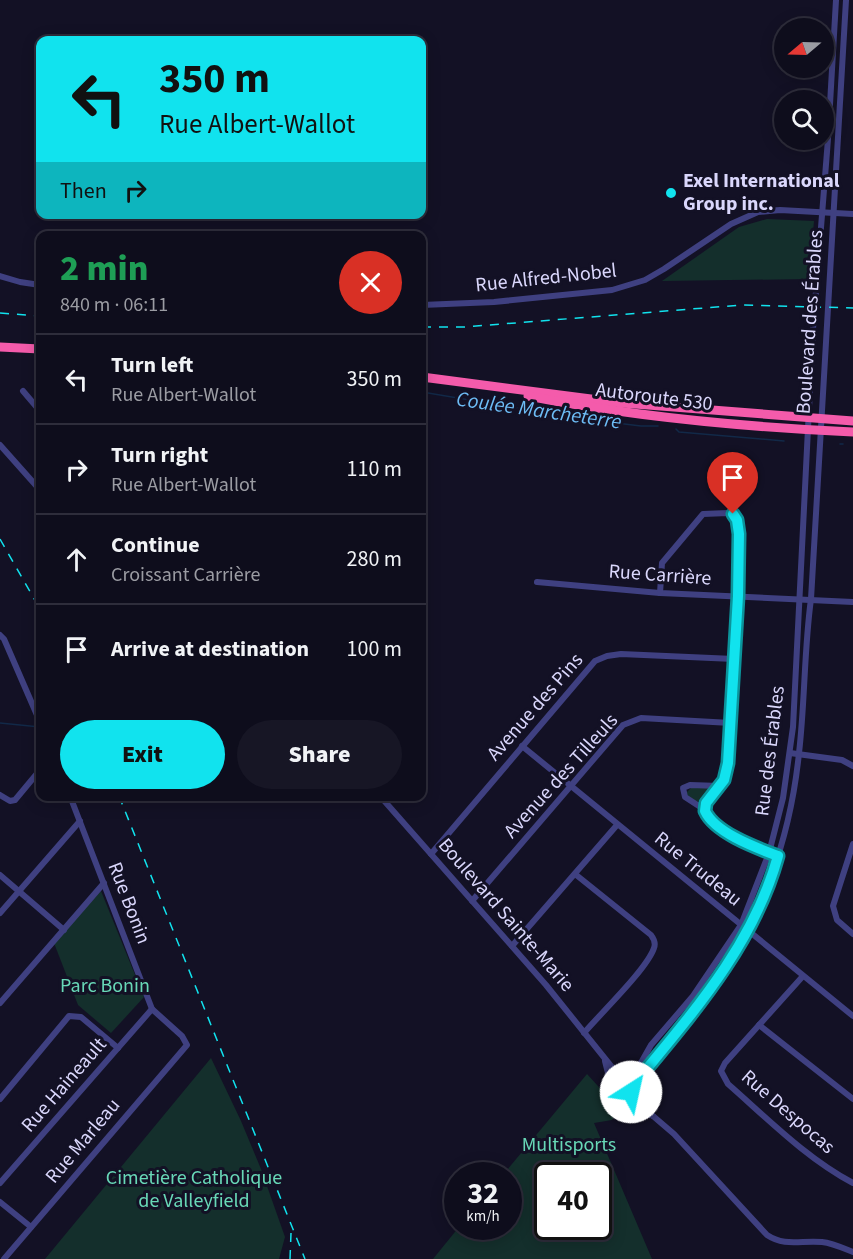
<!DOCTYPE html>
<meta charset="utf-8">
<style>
:root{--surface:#0e0d1c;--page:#171625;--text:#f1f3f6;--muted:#9b9ca3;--line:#2e2d3b;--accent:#11e3ee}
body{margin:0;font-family:"Source Sans 3",sans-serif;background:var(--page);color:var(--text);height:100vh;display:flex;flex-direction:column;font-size:22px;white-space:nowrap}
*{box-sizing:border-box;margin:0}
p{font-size:20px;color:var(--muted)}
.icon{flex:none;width:33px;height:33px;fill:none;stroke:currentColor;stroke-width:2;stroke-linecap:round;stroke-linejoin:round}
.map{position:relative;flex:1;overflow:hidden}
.sheet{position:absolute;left:36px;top:231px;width:390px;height:570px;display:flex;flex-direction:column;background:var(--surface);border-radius:12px;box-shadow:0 3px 15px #0003,0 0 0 2px var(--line)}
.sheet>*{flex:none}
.top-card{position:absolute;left:36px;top:36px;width:390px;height:183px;border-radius:12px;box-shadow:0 3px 15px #0003,0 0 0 2px var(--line);background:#11e3ee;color:#111;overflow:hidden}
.needle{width:39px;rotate:251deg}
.buttons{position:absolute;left:774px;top:18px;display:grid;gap:12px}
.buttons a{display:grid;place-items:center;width:60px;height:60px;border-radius:50%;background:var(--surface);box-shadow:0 3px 15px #0003,0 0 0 2px var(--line);font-size:30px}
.speed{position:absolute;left:444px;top:1162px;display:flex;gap:12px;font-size:30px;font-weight:700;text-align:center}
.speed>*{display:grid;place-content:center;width:78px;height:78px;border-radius:50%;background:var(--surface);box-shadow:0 3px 15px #0003,0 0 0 2px var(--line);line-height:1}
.speed small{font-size:15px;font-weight:400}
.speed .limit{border:3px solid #111;border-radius:9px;background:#fff;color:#111}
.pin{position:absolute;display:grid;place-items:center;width:51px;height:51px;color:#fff;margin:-62px -26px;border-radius:50% 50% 50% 0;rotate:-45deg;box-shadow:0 0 6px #0007}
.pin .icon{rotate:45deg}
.me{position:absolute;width:66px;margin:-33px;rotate:35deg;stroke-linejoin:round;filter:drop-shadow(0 0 4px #0008)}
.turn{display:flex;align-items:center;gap:21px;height:126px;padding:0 24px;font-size:27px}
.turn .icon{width:78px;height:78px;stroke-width:2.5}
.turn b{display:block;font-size:42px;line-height:51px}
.then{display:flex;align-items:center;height:57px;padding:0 24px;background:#0003;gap:12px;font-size:22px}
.round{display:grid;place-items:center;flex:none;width:63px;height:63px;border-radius:32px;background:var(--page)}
.head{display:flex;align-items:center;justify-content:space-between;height:102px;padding:0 24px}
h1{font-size:36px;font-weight:800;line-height:45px;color:#1e9e55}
.action{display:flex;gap:12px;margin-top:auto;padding:12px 24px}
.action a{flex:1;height:69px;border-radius:36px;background:var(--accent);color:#111;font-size:24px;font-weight:800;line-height:69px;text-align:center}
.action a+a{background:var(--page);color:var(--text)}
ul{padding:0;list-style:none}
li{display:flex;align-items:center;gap:18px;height:90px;padding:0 24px;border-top:2px solid var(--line)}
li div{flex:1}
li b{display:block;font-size:22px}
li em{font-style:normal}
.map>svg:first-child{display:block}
</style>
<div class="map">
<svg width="853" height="1259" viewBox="0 0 853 1259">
<rect width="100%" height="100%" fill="#131125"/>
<g fill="#142f2c" fill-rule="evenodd">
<polygon points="767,219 814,221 809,279 662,281 739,227"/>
<polygon points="691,788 708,788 709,789 700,801 696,802 688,798 686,793"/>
<polygon points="101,891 144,997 111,1033 78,1005 54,943"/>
<polygon points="211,1058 241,1121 261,1169 285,1237 279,1259 45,1259"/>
<path d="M587 1074 608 1097 623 1106 612 1120 594 1123 652 1259H433L459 1227H508V1176H502ZM548 1176H598V1227H548Z"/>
</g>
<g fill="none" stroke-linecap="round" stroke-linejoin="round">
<g stroke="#122948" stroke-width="1.5">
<polyline points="422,392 583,419 641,426 658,426"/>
<polyline points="676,429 679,432 784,441"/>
<polyline points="840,444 843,444"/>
<polyline points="0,723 40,727"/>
</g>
<g stroke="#3f4081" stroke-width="6">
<polyline points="0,276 20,282 40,285"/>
<polyline points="422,305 494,302 612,290 645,280 664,269 731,224 758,212 780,210 853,214"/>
<polyline points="23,391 40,411"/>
<polyline points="0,445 40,490"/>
<polyline points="537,582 660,593 853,602"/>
<path d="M660 593 662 563 703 514 728 513 735 515 739 534 738 596 728 763 724 780 707 803 705 811C715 833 757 848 778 857"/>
<polyline points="0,635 4,639 40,722"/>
<polyline points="522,746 853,1016"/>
<polyline points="790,753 842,760 853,766"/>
<polyline points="0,795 10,801 15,800 40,770"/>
<polyline points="380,796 546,985 619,1076"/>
<polyline points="705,810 685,797 683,788 690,785 720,786"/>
<polyline points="853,844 833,906 837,920 853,934"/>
<polyline points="431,854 595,661 607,656 621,654 734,659"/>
<path d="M575 874 651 935C654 939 656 943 654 948 647 969 600 1014 584 1033"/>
<polyline points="0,875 64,930"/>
<polyline points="472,901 623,725 641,718 731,723"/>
<polyline points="0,913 80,821"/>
<polyline points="512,946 617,825"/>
<path d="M803 976 725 1063 721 1071 728 1084C768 1119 806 1158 853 1183"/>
<polyline points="0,1003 104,883"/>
<polyline points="759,1025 853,1099"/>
<polyline points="605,1061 610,1081"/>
<path d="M631 1088C658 1055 687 1024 711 989 762 917 790 841 799 753 805 702 804 650 811 599L846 0"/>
<path d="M631 1092 653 1116 674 1134 767 1235C785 1247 801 1240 822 1242 832 1243 843 1248 853 1252"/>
<polyline points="0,1099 69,1016 81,1017 118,1048"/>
<path d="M618 1100C627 1099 632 1094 631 1085L624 1077"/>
<path d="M653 1116C638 1109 596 1099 612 1078L624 1077 638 1068 651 1045 693 996 741 925 769 853 783 798 793 727 813 329 828 139 836 0"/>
<polyline points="0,1183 152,1009"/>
<polyline points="0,1202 31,1227"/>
<polyline points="4,1259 187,1045 182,1036 152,1009 70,796"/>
</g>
<g stroke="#f45bab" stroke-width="9">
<polyline points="0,347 40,349"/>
<polyline points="422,377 622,403 853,421"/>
<path d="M528 396C635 417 744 427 853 432"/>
</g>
<g stroke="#11e3ee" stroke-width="1.5" stroke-dasharray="9 8" stroke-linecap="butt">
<polyline points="0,313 40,316"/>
<polyline points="422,327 464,327 742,305 853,308"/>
<polyline points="0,539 40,609"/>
<polyline points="119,796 305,1259"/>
<polyline points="290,1259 291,1233"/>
</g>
</g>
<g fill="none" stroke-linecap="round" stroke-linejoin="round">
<g stroke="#0b949b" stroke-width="15">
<path id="route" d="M631 1092V1088C689 1017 753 947 778 856 757 848 715 833 705 811L706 803 724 780 728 763 738 596 739 534 737 520 733 514"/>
</g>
<use href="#route" stroke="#11e3ee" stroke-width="10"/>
</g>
<circle fill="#11e3ee" stroke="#131125" stroke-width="2" cx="671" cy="193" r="6"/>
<g text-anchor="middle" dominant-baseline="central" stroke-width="6" stroke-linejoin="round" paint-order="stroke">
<g font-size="20" font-weight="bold" fill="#dad7fc" stroke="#131125" text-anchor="start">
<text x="683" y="181">Exel International<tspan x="683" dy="23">Group inc.</tspan></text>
</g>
<g font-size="20" fill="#dad7fc" stroke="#131125">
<text transform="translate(546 278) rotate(-6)">Rue Alfred-Nobel</text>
<text transform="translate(810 322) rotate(-86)">Boulevard des Érables</text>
<text transform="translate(654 397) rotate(7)">Autoroute 530</text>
<text transform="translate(660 575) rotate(4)">Rue Carrière</text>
<text transform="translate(535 707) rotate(-49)">Avenue des Pins</text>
<text transform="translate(770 751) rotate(-83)">Rue des Érables</text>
<text transform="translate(561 776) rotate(-48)">Avenue des Tilleuls</text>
<text transform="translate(698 869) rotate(39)">Rue Trudeau</text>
<text transform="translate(129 903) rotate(69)">Rue Bonin</text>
<text transform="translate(506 915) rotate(49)">Boulevard Sainte-Marie</text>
<text transform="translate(64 1085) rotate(-49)">Rue Haineault</text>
<text transform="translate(788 1112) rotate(41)">Rue Despocas</text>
<text transform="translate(83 1141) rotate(-50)">Rue Marleau</text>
</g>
<g font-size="20" fill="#68d8b7" stroke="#131125">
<text x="105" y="986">Parc Bonin</text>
<text x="569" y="1145">Multisports</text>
<text x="194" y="1178">Cimetière Catholique<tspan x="194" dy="23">de Valleyfield</tspan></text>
</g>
<g font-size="21" font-style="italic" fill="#6dbcf5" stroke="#131125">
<text transform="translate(539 410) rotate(8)">Coulée Marcheterre</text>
</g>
</g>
</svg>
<div class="buttons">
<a><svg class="needle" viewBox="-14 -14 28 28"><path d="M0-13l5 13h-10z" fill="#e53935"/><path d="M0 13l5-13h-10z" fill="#9b9ca3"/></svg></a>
<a><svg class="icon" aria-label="search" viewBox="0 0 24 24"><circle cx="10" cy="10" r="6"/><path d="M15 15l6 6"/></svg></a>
</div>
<div class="speed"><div>32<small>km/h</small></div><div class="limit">40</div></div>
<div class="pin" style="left:733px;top:514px;background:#d93025"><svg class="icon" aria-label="arrive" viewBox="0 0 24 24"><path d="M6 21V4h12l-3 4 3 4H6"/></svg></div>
<svg class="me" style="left:631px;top:1092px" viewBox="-20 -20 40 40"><circle r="19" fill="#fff"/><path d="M0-13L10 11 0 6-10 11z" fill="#11e3ee"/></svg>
<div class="top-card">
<div class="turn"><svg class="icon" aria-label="left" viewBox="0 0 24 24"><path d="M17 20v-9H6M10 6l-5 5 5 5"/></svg><div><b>350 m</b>Rue Albert-Wallot</div></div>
<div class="then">Then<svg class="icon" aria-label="right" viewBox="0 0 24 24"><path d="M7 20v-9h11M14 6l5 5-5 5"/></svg></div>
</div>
<section class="sheet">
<div class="head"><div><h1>2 min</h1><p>840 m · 06:11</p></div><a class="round" style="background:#d93025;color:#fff"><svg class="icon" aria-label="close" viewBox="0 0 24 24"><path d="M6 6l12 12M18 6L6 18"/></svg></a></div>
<ul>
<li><svg class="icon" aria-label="left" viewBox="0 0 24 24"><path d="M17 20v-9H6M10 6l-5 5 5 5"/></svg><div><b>Turn left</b><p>Rue Albert-Wallot</p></div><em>350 m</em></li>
<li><svg class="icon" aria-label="right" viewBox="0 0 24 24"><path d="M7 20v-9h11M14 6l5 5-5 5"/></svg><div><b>Turn right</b><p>Rue Albert-Wallot</p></div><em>110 m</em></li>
<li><svg class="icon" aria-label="ahead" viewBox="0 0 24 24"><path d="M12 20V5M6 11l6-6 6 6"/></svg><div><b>Continue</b><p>Croissant Carrière</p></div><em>280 m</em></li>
<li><svg class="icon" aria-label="arrive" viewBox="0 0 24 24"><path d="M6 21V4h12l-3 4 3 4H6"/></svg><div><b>Arrive at destination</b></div><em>100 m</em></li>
</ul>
<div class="action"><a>Exit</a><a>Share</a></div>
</section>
</div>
